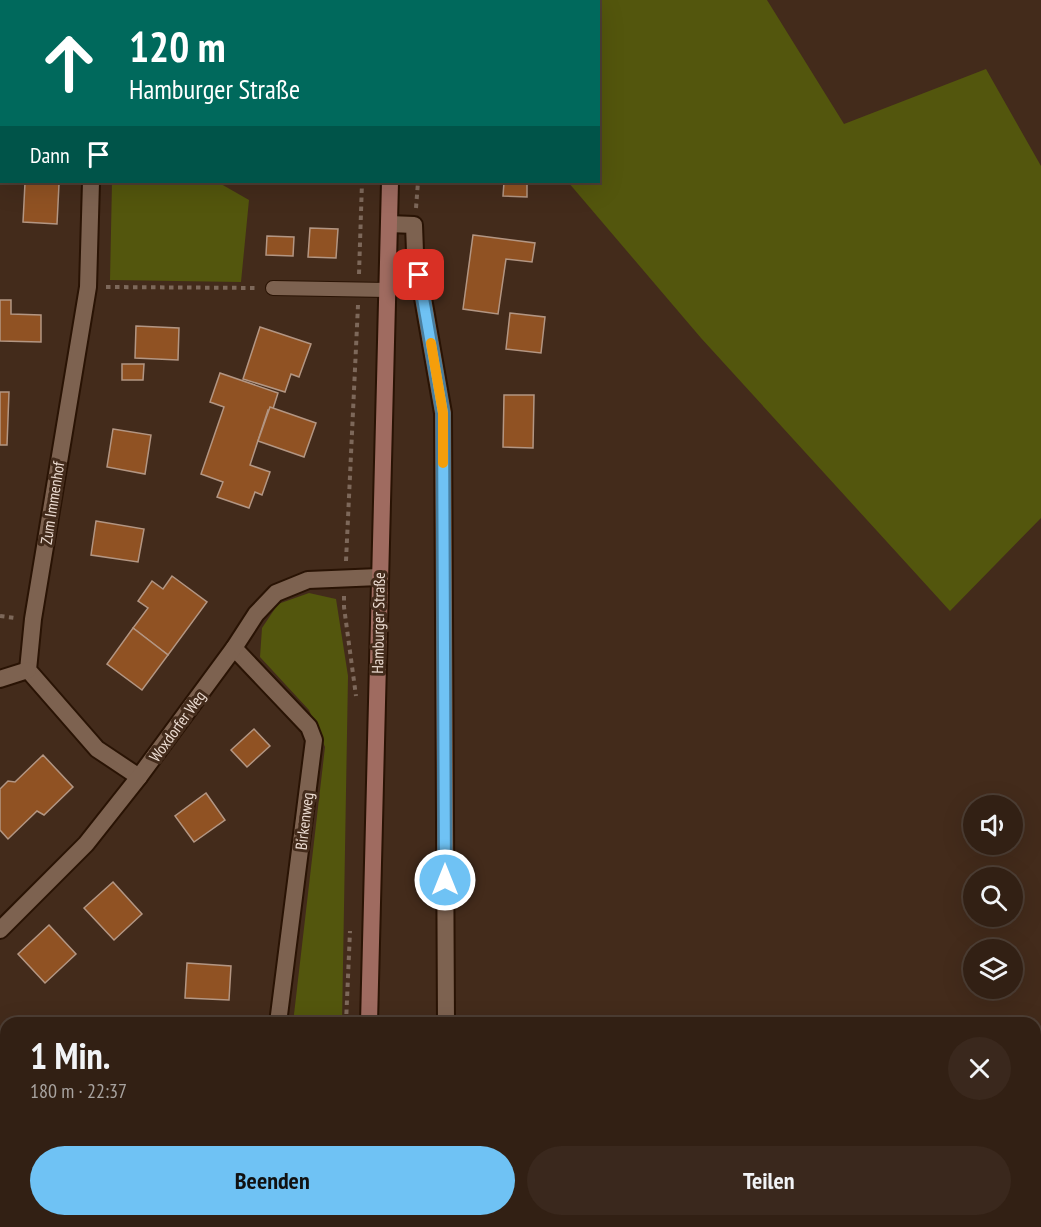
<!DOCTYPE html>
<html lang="de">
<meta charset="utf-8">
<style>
:root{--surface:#322014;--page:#3a281d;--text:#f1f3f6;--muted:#a8a3a0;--line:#4d3e34;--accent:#6fc2f4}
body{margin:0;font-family:"PT Sans Narrow",sans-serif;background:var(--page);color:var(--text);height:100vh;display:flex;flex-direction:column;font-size:22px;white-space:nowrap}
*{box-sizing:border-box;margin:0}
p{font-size:20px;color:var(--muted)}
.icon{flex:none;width:33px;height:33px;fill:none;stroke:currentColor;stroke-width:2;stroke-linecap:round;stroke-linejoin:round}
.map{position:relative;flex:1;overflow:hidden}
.drawer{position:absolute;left:0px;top:1017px;width:1041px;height:210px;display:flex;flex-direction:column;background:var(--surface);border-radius:18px 18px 0 0;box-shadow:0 6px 24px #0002,0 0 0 2px var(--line)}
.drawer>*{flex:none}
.hud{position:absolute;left:0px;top:0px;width:600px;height:183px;box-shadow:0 6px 24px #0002,0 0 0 2px var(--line);background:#00695c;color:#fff;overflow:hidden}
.controls{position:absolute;left:963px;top:795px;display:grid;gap:12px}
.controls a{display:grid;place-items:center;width:60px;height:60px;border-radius:50%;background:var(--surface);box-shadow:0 6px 24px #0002,0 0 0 2px var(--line);font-size:30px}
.pin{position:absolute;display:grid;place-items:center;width:51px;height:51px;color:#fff;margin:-26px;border-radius:12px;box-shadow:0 3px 9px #0006}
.me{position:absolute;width:66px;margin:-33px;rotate:0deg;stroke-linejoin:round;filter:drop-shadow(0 0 4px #0008)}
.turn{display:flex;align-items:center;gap:21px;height:126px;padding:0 30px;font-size:27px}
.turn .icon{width:78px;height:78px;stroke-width:2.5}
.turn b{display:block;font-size:42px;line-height:51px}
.then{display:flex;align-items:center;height:57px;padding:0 30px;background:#0003;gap:12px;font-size:22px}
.round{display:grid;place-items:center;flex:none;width:63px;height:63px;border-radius:32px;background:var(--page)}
.headline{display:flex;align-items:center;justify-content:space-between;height:102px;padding:0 30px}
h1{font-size:36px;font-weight:700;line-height:45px}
.cta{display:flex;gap:12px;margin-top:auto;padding:12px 30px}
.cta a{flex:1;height:69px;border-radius:36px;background:var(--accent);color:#111;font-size:24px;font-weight:700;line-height:69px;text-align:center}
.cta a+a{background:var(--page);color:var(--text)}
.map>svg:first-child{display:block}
</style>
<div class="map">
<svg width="1041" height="1227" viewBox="0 0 1041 1227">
<rect width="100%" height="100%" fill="#432b1b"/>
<g fill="#53560d">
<polygon points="418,0 767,0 844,124 986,69 1041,166 1041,518 950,611 701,338 568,182 598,182 598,2"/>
<polygon points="112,182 221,182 221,184 249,200 241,282 110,280"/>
<polygon points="309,593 336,599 348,676 342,1023 293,1023 325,747 309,710 260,657 262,628 278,604"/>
<rect x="269" y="1221" width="69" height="6"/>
</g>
<g fill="#905223" stroke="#b39683" stroke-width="1.5">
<polygon points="504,182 527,182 527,197 503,196"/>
<polygon points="25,183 59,184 57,224 23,222"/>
<polygon points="310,228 338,229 336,258 308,257"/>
<polygon points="473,235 535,243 532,262 506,259 498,314 463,309"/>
<polygon points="267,236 294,237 293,256 266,255"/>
<polygon points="0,300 11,300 11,314 41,315 41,342 0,341"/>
<polygon points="510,313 545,317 541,353 506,349"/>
<polygon points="136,326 179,328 178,360 135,358"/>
<polygon points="260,327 311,344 299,377 291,374 285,392 243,379"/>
<polygon points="122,364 144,364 143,380 122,380"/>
<polygon points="220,373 278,393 272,412 268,410 250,465 270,472 262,495 255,492 249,508 217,497 223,482 201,474 224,407 210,402"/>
<polygon points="0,392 9,392 7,445 0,445"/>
<polygon points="504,395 534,395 533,448 503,447"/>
<polygon points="270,407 316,423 304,457 258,441"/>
<polygon points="113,429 151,435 145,474 107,467"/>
<polygon points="96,521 144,529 138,562 91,555"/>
<polygon points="172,576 207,602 168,655 133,628 148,608 138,601 152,581 163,589"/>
<polygon points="133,628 168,655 142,690 107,664"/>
<polygon points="254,729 270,746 247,767 231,750"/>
<polygon points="43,755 73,787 44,815 37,811 8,839 0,830 0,789 8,781 15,782"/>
<polygon points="206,793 225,820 194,842 175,816"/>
<polygon points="113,882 142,914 114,940 84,908"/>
<polygon points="49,925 76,954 45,983 18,954"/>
<polygon points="187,963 231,966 229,1000 185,998"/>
</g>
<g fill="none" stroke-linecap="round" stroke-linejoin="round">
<g stroke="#291304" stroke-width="16">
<polyline id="service" points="273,288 387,290"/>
</g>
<g stroke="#291304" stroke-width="20">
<g id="minor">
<polyline points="91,182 88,287 33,619 28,670 97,749 139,777"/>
<polyline points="389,224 414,225 415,252 443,413 446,1023"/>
<polyline points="234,648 309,727 314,740 278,1023"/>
<polyline points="0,679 28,670"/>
<polyline points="0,930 86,844 139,777 234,648 256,614 276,593 308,580 379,577"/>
<polyline points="447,1221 447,1227"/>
<polyline points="14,1227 40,1221"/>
<polyline points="256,1227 256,1221"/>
</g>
</g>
<g stroke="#291304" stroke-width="20">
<g id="secondary">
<polyline points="396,2 396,0"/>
<polyline points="369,1023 390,182"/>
<polyline points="364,1227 364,1221"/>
</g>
</g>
<g stroke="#7d685a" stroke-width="4" stroke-dasharray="4.5 4.5" stroke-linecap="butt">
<polyline points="367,2 367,0"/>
<polyline points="416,208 418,182"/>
<polyline points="359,274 362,182"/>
<polyline points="106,287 258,288"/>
<polyline points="346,561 358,305"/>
<polyline points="344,596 344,607 356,696"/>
<polyline points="0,616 15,618"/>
<polyline points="346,1023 350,931"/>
<polyline points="340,1227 340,1221"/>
</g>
<use href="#service" stroke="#7d6250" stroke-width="14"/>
<use href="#minor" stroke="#7d6250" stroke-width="16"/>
<use href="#secondary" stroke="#9f6b60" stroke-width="16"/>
</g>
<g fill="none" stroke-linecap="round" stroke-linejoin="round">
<g stroke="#487e9f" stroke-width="15">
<polyline id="route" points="419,275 443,413 445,880"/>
</g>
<use href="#route" stroke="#6fc2f4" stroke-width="10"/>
<polyline stroke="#f59e0b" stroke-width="10" points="431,343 443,413 443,463"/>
</g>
<g text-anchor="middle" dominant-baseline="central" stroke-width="6" stroke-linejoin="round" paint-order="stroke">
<g font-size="16" fill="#edddd3" stroke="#432b1b">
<text transform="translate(52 503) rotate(-81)">Zum Immenhof</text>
<text transform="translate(378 623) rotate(-89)">Hamburger Straße</text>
<text transform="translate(177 726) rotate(-54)">Woxdorfer Weg</text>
<text transform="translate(304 821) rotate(-83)">Birkenweg</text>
</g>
</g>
</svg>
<div class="controls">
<a><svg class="icon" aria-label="sound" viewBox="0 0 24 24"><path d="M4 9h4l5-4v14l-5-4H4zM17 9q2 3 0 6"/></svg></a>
<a><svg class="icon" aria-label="search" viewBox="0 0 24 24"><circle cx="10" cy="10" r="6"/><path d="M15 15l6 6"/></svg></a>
<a><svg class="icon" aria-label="layers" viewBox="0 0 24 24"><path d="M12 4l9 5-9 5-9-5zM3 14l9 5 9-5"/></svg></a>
</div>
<div class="pin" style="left:419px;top:275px;background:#d93025"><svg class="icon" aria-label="arrive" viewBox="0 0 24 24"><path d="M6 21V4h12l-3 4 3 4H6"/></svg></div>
<svg class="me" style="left:445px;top:880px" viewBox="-20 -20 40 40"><circle r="17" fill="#6fc2f4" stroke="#fff" stroke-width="3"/><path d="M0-11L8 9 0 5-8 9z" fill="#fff"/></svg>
<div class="hud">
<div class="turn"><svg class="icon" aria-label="ahead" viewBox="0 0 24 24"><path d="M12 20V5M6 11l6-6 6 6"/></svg><div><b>120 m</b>Hamburger Straße</div></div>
<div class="then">Dann<svg class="icon" aria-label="arrive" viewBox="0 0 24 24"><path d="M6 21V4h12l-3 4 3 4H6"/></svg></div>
</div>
<section class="drawer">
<div class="headline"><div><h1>1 Min.</h1><p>180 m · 22:37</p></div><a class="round"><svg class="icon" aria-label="close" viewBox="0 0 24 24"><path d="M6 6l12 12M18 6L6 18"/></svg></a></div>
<div class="cta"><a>Beenden</a><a>Teilen</a></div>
</section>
</div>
